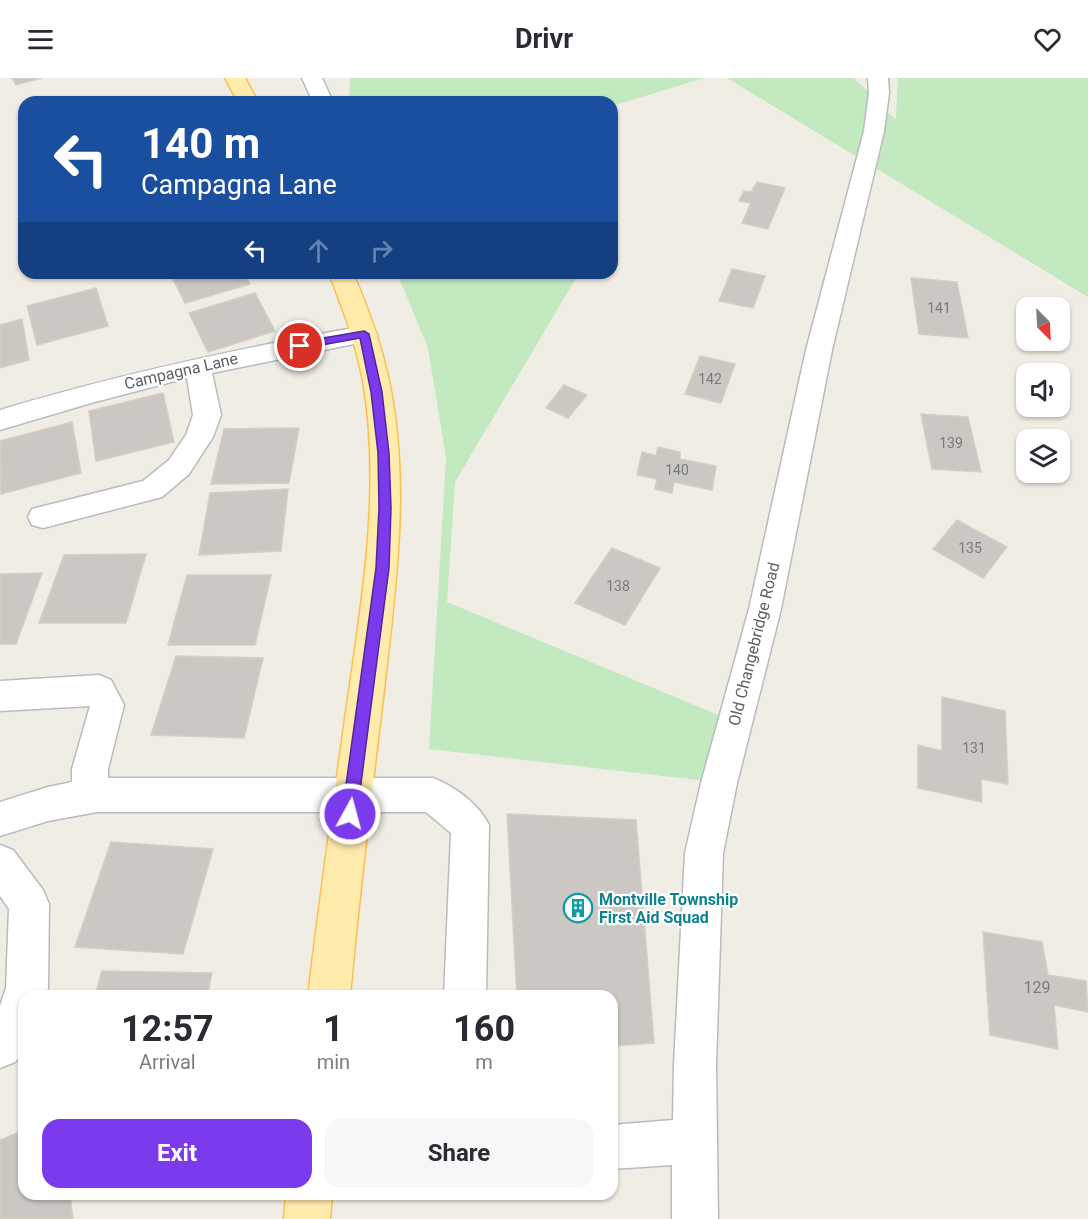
<!DOCTYPE html>
<style>
:root{--surface:#fff;--page:#f7f7f7;--text:#2b2b33;--muted:#7c7c81;--accent:#7c3aed}
body{margin:0;font-family:Roboto,sans-serif;background:var(--page);color:var(--text);height:100vh;display:flex;flex-direction:column;font-size:22px;white-space:nowrap}
*{box-sizing:border-box;margin:0}
p{font-size:20px;color:var(--muted)}
.icon{flex:none;width:33px;height:33px;fill:none;stroke:currentColor;stroke-width:2;stroke-linecap:round;stroke-linejoin:round}
.map{position:relative;flex:1;overflow:hidden}
.sheet{position:absolute;left:18px;top:912px;width:600px;height:210px;display:flex;flex-direction:column;background:var(--surface);border-radius:18px;box-shadow:0 2px 4px #0004}
.sheet>*{flex:none}
.hud{position:absolute;left:18px;top:18px;width:600px;height:183px;border-radius:18px;box-shadow:0 2px 4px #0004;background:#1a4fa0;color:#fff;overflow:hidden}
.needle{width:39px;rotate:156deg}
.controls{position:absolute;left:1016px;top:219px;display:grid;gap:12px}
.controls a{display:grid;place-items:center;width:54px;height:54px;border-radius:12px;background:var(--surface);box-shadow:0 2px 4px #0004;font-size:30px}
.pin{position:absolute;display:grid;place-items:center;width:51px;height:51px;color:#fff;margin:-26px;border:3px solid #fff;border-radius:50%;box-shadow:0 2px 6px #0007}
.me{position:absolute;width:66px;margin:-33px;rotate:7deg;stroke-linejoin:round;filter:drop-shadow(0 0 4px #0008)}
.turn{display:flex;align-items:center;gap:21px;height:126px;padding:0 24px;font-size:27px}
.turn .icon{width:78px;height:78px;stroke-width:2.5}
.turn b{display:block;font-size:42px;line-height:51px}
.lanes{display:flex;align-items:center;height:57px;padding:0 24px;background:#0003;justify-content:center;gap:30px;direction:ltr}
.lanes .off{opacity:.35}
.eta{display:flex;justify-content:space-evenly;align-items:center;height:102px;text-align:center}
.eta b{font-size:36px;font-weight:700;line-height:42px}
.action{display:flex;gap:12px;margin-top:auto;padding:12px 24px}
.action a{flex:1;height:69px;border-radius:18px;background:var(--accent);color:#fff;font-size:24px;font-weight:700;line-height:69px;text-align:center}
.action a+a{background:var(--page);color:var(--text)}
header{display:flex;justify-content:space-between;align-items:center;height:78px;padding:0 24px;background:var(--surface);font-size:27px;font-weight:700}
.map>svg:first-child{display:block}
</style>
<header><svg class="icon" aria-label="menu" viewBox="0 0 24 24"><path d="M4 6h16M4 12h16M4 18h16"/></svg>Drivr<svg class="icon" aria-label="heart" viewBox="0 0 24 24"><path d="M12 20l-8-8c-3-5 5-10 8-4 3-6 11-1 8 4z"/></svg></header>
<div class="map">
<svg width="1088" height="1141" viewBox="0 0 1088 1141">
<rect width="100%" height="100%" fill="#f0ede5"/>
<g fill="#c3e9c0">
<polygon points="350,0 704,0 612,28 612,24 349,24"/>
<polygon points="727,0 854,0 896,42 898,0 1088,0 1088,219"/>
<polygon points="397,195 579,195 455,404 447,524 728,641 716,704 429,671 446,380 428,270"/>
</g>
<g fill="#cbc7c2" stroke="#d6cec3" stroke-width="1.5">
<polygon points="12,0 42,0 16,7"/>
<polygon points="757,104 785,110 768,151 742,145 751,125 739,123 744,113 751,114"/>
<polygon points="732,191 765,198 753,230 719,223"/>
<polygon points="170,195 244,195 250,206 185,225"/>
<polygon points="911,200 957,204 968,260 919,256"/>
<polygon points="96,210 108,248 37,267 27,228"/>
<polygon points="255,215 275,253 208,274 189,235"/>
<polygon points="22,241 29,282 0,290 0,247"/>
<polygon points="700,278 735,286 721,325 685,316"/>
<polygon points="564,307 587,317 568,340 546,330"/>
<polygon points="163,315 174,364 96,383 89,333"/>
<polygon points="921,336 968,339 981,394 932,391"/>
<polygon points="72,344 81,395 1,416 0,363"/>
<polygon points="299,350 289,405 211,406 224,351"/>
<polygon points="658,369 680,374 680,381 716,388 712,412 674,404 672,415 655,411 657,401 637,397 642,374 656,378"/>
<polygon points="288,411 281,473 199,477 210,415"/>
<polygon points="957,442 1007,469 983,500 933,471"/>
<polygon points="612,470 660,490 625,547 575,525"/>
<polygon points="146,476 126,545 39,545 64,477"/>
<polygon points="42,495 16,566 0,566 0,496"/>
<polygon points="187,497 271,497 255,567 168,567"/>
<polygon points="176,578 263,580 244,660 151,657"/>
<polygon points="942,619 1005,633 1008,706 981,701 982,724 918,710 918,667 942,673"/>
<polygon points="507,736 636,742 654,965 612,968 612,918 517,918"/>
<polygon points="111,764 213,771 183,876 75,869"/>
<polygon points="983,854 1042,864 1048,897 1086,903 1088,934 1054,927 1058,971 990,957"/>
<polygon points="102,893 212,895 207,918 95,918"/>
<polygon points="24,1052 24,1116 70,1116 73,1141 0,1141 0,1062"/>
</g>
<g fill="none" stroke-linecap="round" stroke-linejoin="round">
<g stroke="#b8bbc0" stroke-width="3">
<g id="minor">
<polygon points="302,0 322,0 333,24 313,24"/>
<polygon points="868,0 888,0 889,15 884,53 832,272 781,531 737,705 723,775 716,986 718,1141 672,1141 672,1087 612,1091 612,1047 673,1042 674,986 685,775 701,705 749,531 806,272 864,53 869,15"/>
<path d="M364 248 373 250 377 256 373 262 212 295 221 337 213 359 189 396 162 419 43 450 32 447 28 439 32 431 143 403 169 382 186 357 193 337 187 300 91 325 0 352V332C120 296 241 270 364 248Z"/>
<path d="M99 597 111 602 124 627 108 691V700H433C454 708 479 726 489 747L486 918H444L451 755 426 734H97L48 743 0 758V724L48 709 72 704V691L90 628 0 633V603Z"/>
<polygon points="0,767 13,772 43,812 49,826 48,910 45,918 24,918 24,974 15,984 0,990 0,928 6,910 9,831 0,818"/>
</g>
</g>
<g stroke="#fcbf53" stroke-width="3">
<g id="major">
<polygon points="225,0 245,0 258,24 238,24"/>
<path d="M329 195H353C368 230 381 265 389 303 411 406 395 516 383 620 371 719 359 818 350 918H308C320 819 334 719 348 620 363 517 381 408 363 303 356 266 343 231 329 195Z"/>
<polygon points="286,1116 332,1116 330,1141 284,1141"/>
</g>
</g>
<use href="#minor" fill="#fff" fill-rule="evenodd"/>
<use href="#major" fill="#ffebab" fill-rule="evenodd"/>
</g>
<polygon fill="#7c3aed" stroke="#51269a" stroke-width="1.5" points="364,253 369,256 382,314 389,375 391,430 389,490 357,736 355,742 350,744 344,742 342,736 376,490 379,430 378,375 371,314 360,260 300,271 295,268 300,264"/>
<defs>
<g id="building-ring" transform="scale(1.5)"><circle r="9.5" fill="#fff" stroke="#0f9aa8" stroke-width="1.5"/><path d="M-4-6H4V6H1V3H-1V6H-4ZM-2.5-4.3h1.7v1.8h-1.7ZM.8-4.3h1.7v1.8H.8ZM-2.5-1h1.7V.8h-1.7ZM.8-1h1.7V.8H.8Z" fill="#0f9aa8"/></g>
</defs>
<g fill-rule="evenodd">
<use href="#building-ring" x="578" y="830"/>
</g>
<g text-anchor="middle" dominant-baseline="central" stroke-width="4.5" stroke-linejoin="round" paint-order="stroke">
<g font-size="14" fill="#787b7e">
<text x="939" y="230">141</text>
<text x="710" y="301">142</text>
<text x="951" y="365">139</text>
<text x="677" y="392">140</text>
<text x="970" y="470">135</text>
<text x="618" y="508">138</text>
<text x="974" y="670">131</text>
</g>
<g font-size="16" fill="#5d6267" stroke="#fff">
<text transform="translate(181 293) rotate(-13)">Campagna Lane</text>
<text transform="translate(754 566) rotate(-76)">Old Changebridge Road</text>
</g>
<g font-size="16" font-weight="bold" fill="#0d838f" stroke="#fff" text-anchor="start">
<text x="599" y="821">Montville Township<tspan x="599" dy="18">First Aid Squad</tspan></text>
</g>
<g font-size="16" fill="#787b7e">
<text x="1037" y="909">129</text>
</g>
</g>
</svg>
<div class="controls">
<a><svg class="needle" viewBox="-14 -14 28 28"><path d="M0-13l5 13h-10z" fill="#e53935"/><path d="M0 13l5-13h-10z" fill="#7c7c81"/></svg></a>
<a><svg class="icon" aria-label="sound" viewBox="0 0 24 24"><path d="M4 9h4l5-4v14l-5-4H4zM17 9q2 3 0 6"/></svg></a>
<a><svg class="icon" aria-label="layers" viewBox="0 0 24 24"><path d="M12 4l9 5-9 5-9-5zM3 14l9 5 9-5"/></svg></a>
</div>
<div class="pin" style="left:300px;top:268px;background:#d93025"><svg class="icon" aria-label="arrive" viewBox="0 0 24 24"><path d="M6 21V4h12l-3 4 3 4H6"/></svg></div>
<svg class="me" style="left:350px;top:736px" viewBox="-20 -20 40 40"><circle r="17" fill="#7c3aed" stroke="#fff" stroke-width="3"/><path d="M0-11L8 9 0 5-8 9z" fill="#fff"/></svg>
<div class="hud">
<div class="turn"><svg class="icon" aria-label="left" viewBox="0 0 24 24"><path d="M17 20v-9H6M10 6l-5 5 5 5"/></svg><div><b>140 m</b>Campagna Lane</div></div>
<div class="lanes"><svg class="icon" aria-label="left" viewBox="0 0 24 24"><path d="M17 20v-9H6M10 6l-5 5 5 5"/></svg><svg class="icon off" aria-label="ahead" viewBox="0 0 24 24"><path d="M12 20V5M6 11l6-6 6 6"/></svg><svg class="icon off" aria-label="right" viewBox="0 0 24 24"><path d="M7 20v-9h11M14 6l5 5-5 5"/></svg></div>
</div>
<section class="sheet">
<div class="eta">
<div><b>12:57</b><p>Arrival</p></div>
<div><b>1</b><p>min</p></div>
<div><b>160</b><p>m</p></div>
</div>
<div class="action"><a>Exit</a><a>Share</a></div>
</section>
</div>
